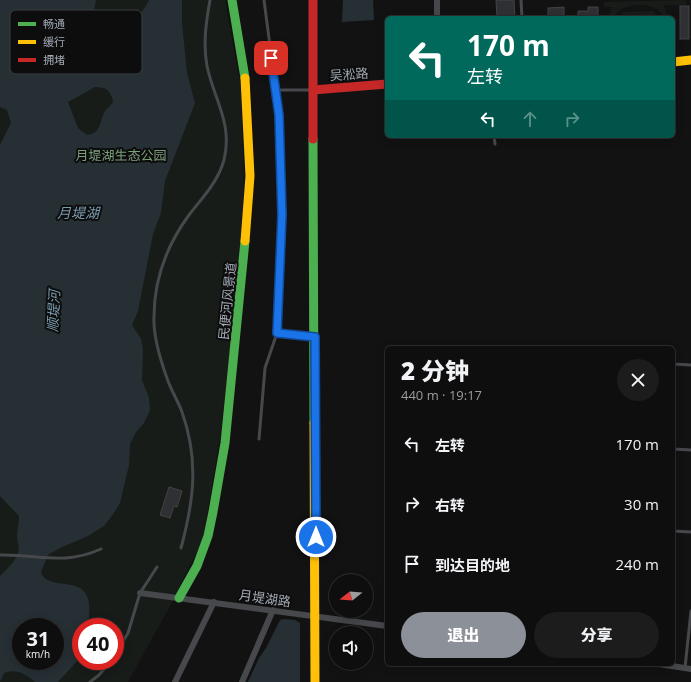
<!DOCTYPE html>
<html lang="zh">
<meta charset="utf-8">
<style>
:root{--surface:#0e0e0e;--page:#1c1c1c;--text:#f1f3f6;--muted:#9b9c9e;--line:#2e2e2e;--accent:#8c9099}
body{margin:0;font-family:"Open Sans","Noto Sans SC",sans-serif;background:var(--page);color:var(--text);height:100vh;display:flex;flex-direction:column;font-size:15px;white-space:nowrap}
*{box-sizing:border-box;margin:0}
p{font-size:13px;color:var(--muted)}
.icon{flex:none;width:22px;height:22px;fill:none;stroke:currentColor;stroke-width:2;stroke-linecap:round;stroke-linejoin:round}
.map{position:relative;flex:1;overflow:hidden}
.panel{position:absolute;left:385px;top:346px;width:290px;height:320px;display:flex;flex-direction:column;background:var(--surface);border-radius:6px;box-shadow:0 2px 10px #0003,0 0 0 1px var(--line)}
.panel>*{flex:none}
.guide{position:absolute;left:385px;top:16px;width:290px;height:122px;border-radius:6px;box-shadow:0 2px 10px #0003,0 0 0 1px var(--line);background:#00695c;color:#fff;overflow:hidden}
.needle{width:26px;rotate:253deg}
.fabs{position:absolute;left:329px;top:574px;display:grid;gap:8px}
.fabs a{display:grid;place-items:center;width:44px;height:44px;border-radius:50%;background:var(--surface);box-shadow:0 2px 10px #0003,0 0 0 1px var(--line);font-size:20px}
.speed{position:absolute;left:12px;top:618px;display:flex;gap:8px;font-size:20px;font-weight:700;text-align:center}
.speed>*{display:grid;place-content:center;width:52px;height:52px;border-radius:50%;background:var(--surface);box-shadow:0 2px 10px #0003,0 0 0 1px var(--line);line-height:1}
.speed small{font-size:10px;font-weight:400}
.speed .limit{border:6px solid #d22;background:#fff;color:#111}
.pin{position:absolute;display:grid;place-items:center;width:34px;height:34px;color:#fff;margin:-17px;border-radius:8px;box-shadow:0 2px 6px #0006}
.me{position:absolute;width:44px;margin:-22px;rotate:0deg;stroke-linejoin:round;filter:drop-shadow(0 0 3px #0008)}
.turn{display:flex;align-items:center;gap:14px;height:84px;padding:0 16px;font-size:18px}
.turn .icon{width:52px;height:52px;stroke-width:2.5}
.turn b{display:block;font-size:28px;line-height:34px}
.lanes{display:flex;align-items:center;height:38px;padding:0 16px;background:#0003;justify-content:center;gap:20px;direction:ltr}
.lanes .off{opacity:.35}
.round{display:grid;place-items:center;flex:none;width:42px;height:42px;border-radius:21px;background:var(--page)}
.headline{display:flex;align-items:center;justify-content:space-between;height:68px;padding:0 16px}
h1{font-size:24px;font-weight:800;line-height:30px}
.action{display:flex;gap:8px;margin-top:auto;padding:8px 16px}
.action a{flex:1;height:46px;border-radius:24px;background:var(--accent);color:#fff;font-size:16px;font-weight:800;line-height:46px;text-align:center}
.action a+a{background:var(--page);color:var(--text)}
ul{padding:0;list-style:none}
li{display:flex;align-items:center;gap:12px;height:60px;padding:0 16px}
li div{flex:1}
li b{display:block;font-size:15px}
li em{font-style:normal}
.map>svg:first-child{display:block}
</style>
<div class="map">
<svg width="691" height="682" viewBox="0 0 691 682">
<rect width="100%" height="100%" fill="#121213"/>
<g fill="#171c18" fill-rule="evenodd">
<path d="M0 0H225L241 88 244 180 239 271 220 438 203 539 170 606 128 682H0ZM21 627H55V661H21ZM81 627H115V661H81Z"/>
<path d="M686 0V5H663L669 18H663C659 0 619 1 614 18H608L612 7H604V2Z"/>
<polygon points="655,11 655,18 623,18 622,12"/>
</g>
<g fill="#262f34" fill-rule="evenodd">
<path d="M0 0H96L92 22 100 35C103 35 107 36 110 36 121 35 146 10 149 0H182V23L187 73 195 103 165 181 161 213 153 234 138 311 132 325 141 339 143 349 142 380 149 398 150 410 144 423 136 432 130 444 129 465 120 503 114 513 104 526 88 536 60 548 48 555 41 572C48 592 82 575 88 599 91 609 88 617 89 627H81V657L58 682H35C27 674 15 668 4 673L0 682V576C8 568 18 560 19 547 19 544 17 541 17 538 17 530 19 524 19 516L0 496V145L11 123 7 110 0 107ZM95 87C106 87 111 90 113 102 110 106 107 108 105 111 99 122 102 133 87 135L78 128 68 102ZM21 627H55V661H21Z"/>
<polygon points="343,0 373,0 374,20 342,22"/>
<polygon points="284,619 295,620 300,623 300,682 248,682 259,658 266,648 280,620"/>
</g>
<g fill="#2f3033" stroke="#424346">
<polygon points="496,0 514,0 515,18 497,18"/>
<rect x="680" y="6" width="9" height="33"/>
<polygon points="564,7 564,18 548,18 548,8"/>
<polygon points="588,7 598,7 598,18 578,18 578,11 588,11"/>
<polygon points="169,487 182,491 177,507 174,506 170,518 160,515"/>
</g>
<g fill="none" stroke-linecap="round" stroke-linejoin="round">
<g stroke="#47484b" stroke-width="3">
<polyline points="521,0 522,18"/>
<polyline points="275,90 311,90"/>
<polyline points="494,136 495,144"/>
<polyline points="277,333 313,337"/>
<polyline points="673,364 691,365"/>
<polyline points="259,439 265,368 277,333 282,215 279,115 264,0"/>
<polyline points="673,449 691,450"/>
<polyline points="673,531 691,532"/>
<path d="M181 548C194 500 199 460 182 412 178 401 172 392 168 381 161 362 153 337 154 317 154 279 167 245 189 215 202 198 218 182 224 160 233 123 214 100 207 66 203 44 206 22 210 0"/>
<path d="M0 555C39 554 63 566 101 549"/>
<polyline points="115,655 128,633 140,593 157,567"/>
<polyline points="685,668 691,611"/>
<polyline points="90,682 99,675 111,661"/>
</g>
<g stroke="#47484b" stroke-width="6">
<polyline points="437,0 437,18"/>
<polyline points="140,593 387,626"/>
<polyline points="659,664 691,669"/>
<polyline points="175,682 214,602"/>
<polyline points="242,682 273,610"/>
</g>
<g stroke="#4caf50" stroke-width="9">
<polyline points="232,0 245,78"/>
<polyline points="313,139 314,423"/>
<polyline points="179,598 197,566 208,536 213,512 225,443 245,241"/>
</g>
<g stroke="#ffc107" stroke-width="9">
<polyline points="673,62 691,60"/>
<polyline points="245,78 250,176 245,241"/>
<polyline points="314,423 315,682"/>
</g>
<g stroke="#c62828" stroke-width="9">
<polyline points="313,0 313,139"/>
<polyline points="313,90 387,84"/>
</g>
</g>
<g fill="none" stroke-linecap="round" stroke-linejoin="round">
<g stroke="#114b97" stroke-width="10">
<polyline id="route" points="271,58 279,115 282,215 277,333 315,337 316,537"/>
</g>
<use href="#route" stroke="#1a73e8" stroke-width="7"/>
</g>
<g text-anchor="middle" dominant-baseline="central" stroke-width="4" stroke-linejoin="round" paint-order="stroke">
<g font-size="13" fill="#a3aab4" stroke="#0d0d0e">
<text transform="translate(349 74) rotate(-4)">吴淞路</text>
<text transform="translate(227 301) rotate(-84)">民便河风景道</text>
<text transform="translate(265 598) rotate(8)">月堤湖路</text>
</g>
<g font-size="13" fill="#7b9f7a" stroke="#0d0d0e">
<text x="121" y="155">月堤湖生态公园</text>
</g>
<g font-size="14" font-style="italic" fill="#7a9baf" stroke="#0d0d0e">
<text x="78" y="212">月堤湖</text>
<text transform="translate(53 311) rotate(-87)">顺堤河</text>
</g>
</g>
<rect x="10" y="10" width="132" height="64" rx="6" fill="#0d0d0e" stroke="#3a3c40" stroke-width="1"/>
<rect x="18" y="22" width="18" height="4" fill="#4caf50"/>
<rect x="18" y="40" width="18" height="4" fill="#ffc107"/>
<rect x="18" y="58" width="18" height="4" fill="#c62828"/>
<g font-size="11" fill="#a3aab4">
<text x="43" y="28">畅通</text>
<text x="43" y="46">缓行</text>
<text x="43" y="64">拥堵</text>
</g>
</svg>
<div class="fabs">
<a><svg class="needle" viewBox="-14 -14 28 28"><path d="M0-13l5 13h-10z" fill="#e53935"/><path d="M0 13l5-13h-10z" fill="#9b9c9e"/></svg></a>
<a><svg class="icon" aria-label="sound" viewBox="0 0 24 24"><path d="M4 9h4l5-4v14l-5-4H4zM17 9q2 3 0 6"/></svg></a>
</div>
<div class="speed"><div>31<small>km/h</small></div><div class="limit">40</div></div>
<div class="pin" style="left:271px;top:58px;background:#d93025"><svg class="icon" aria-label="arrive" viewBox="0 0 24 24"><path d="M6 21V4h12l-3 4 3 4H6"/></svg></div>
<svg class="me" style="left:316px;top:537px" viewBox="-20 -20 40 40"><circle r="17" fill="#1a73e8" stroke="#fff" stroke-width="3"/><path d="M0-11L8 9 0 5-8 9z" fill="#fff"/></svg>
<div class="guide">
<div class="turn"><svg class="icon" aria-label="left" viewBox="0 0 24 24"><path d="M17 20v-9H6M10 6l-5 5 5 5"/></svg><div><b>170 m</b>左转</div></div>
<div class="lanes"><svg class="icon" aria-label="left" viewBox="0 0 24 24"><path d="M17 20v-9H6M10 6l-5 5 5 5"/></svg><svg class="icon off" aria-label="ahead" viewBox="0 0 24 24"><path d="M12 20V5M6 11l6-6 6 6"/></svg><svg class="icon off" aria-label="right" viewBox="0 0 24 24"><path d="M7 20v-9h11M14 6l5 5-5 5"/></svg></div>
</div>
<section class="panel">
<div class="headline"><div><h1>2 分钟</h1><p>440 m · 19:17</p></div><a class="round"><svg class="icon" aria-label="close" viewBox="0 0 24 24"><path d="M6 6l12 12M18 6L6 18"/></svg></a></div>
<ul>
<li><svg class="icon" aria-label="left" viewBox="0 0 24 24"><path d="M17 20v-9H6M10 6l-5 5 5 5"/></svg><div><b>左转</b></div><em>170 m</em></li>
<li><svg class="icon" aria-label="right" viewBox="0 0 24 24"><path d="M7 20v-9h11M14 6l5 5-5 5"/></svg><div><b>右转</b></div><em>30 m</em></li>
<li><svg class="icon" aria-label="arrive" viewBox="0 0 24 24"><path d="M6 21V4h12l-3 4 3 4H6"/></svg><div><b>到达目的地</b></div><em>240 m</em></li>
</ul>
<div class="action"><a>退出</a><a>分享</a></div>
</section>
</div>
